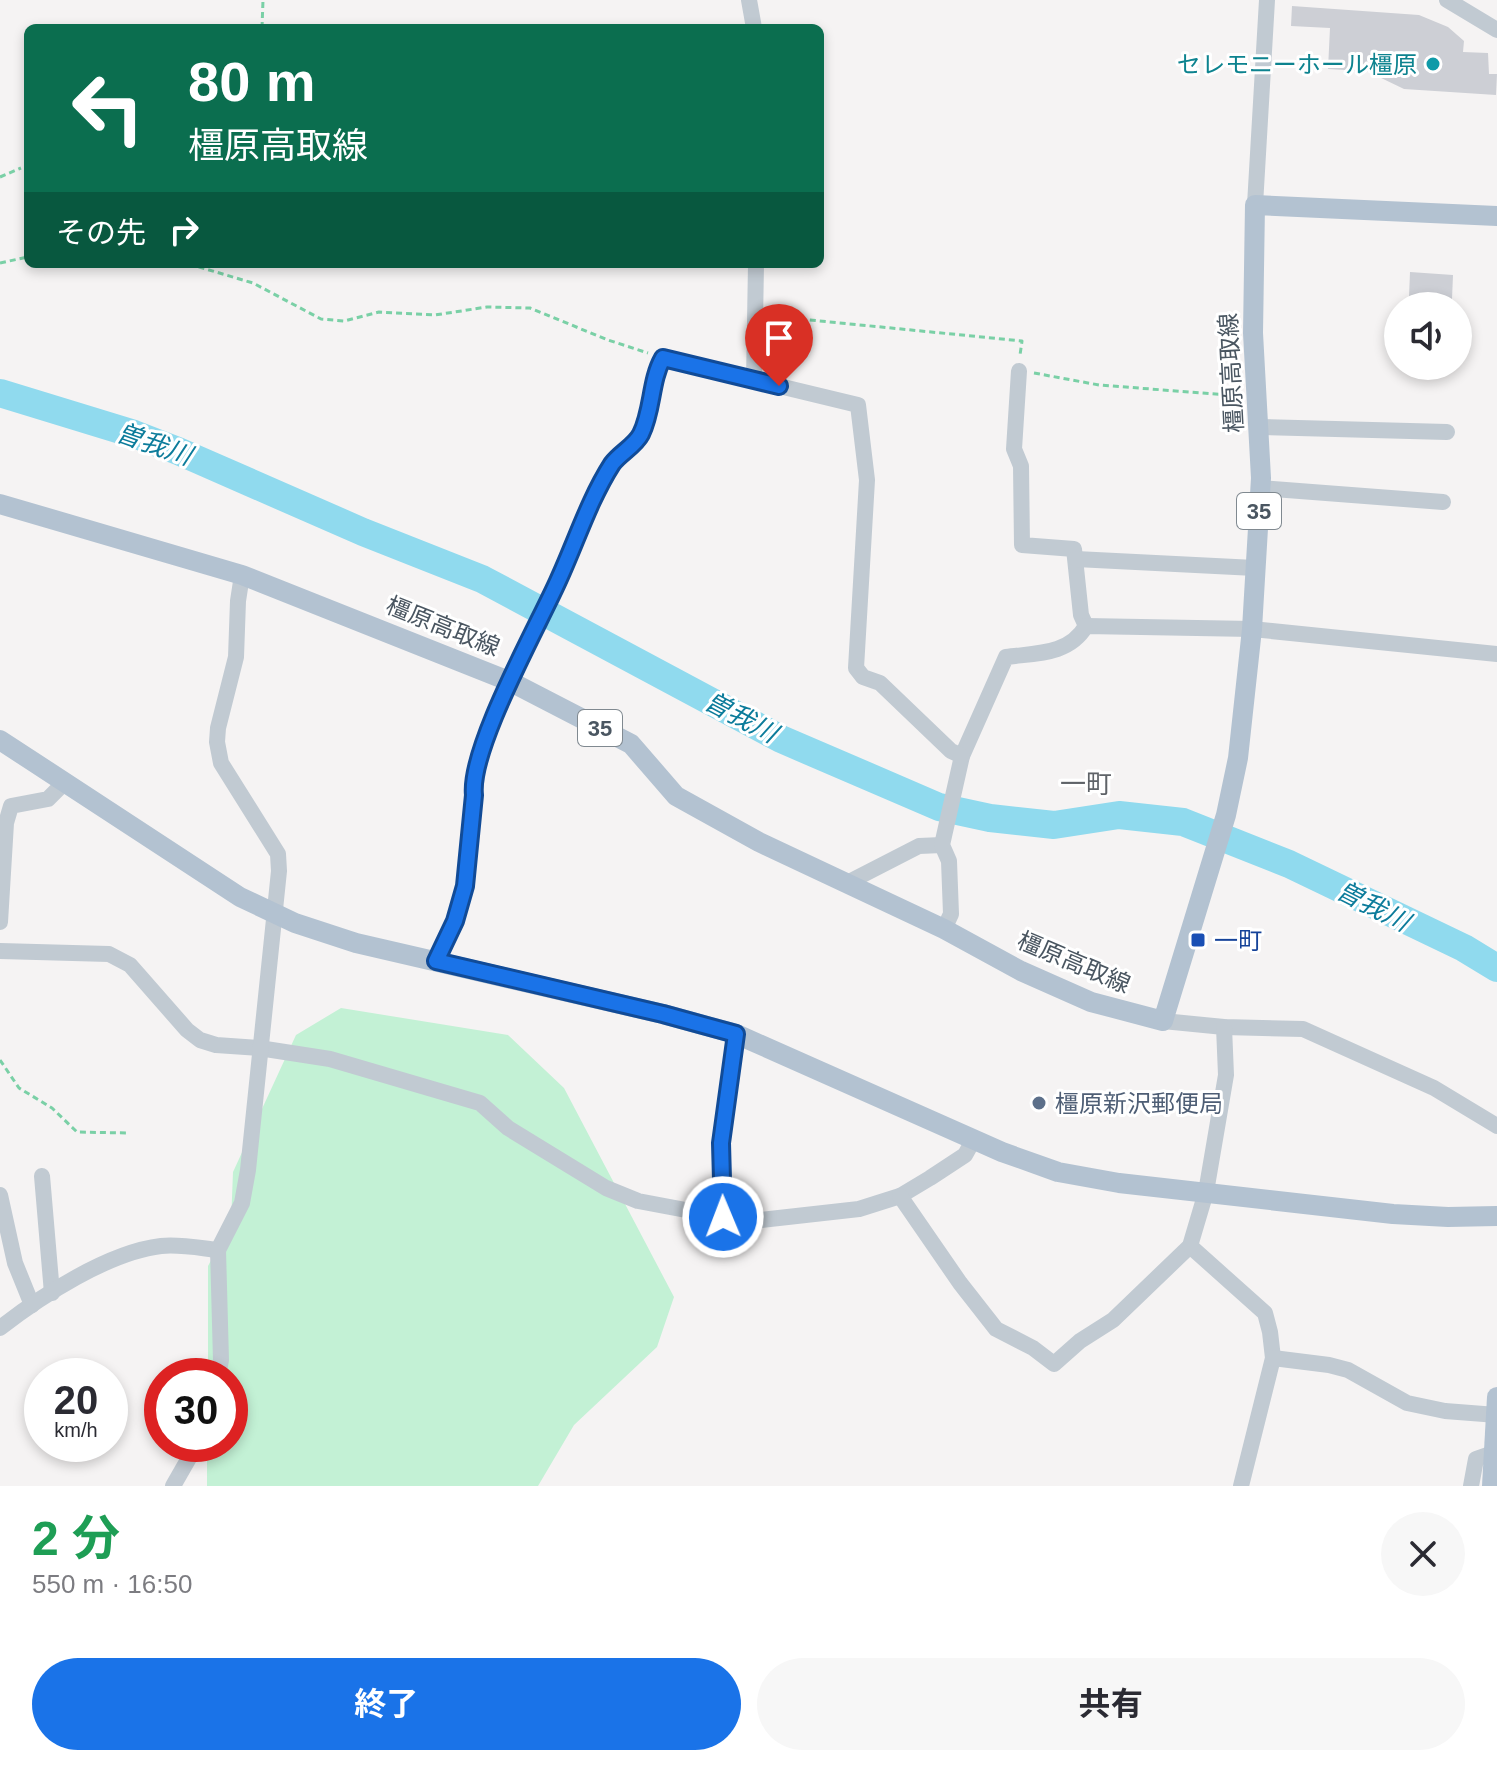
<!DOCTYPE html>
<html lang="ja">
<meta charset="utf-8">
<style>
:root{--surface:#fff;--page:#f7f7f7;--text:#2b2b33;--muted:#7c7c81;--accent:#1a73e8}
body{margin:0;font-family:Arial,"Noto Sans JP",sans-serif;background:var(--page);color:var(--text);height:100vh;display:flex;flex-direction:column;font-size:30px;white-space:nowrap}
*{box-sizing:border-box;margin:0}
p{font-size:26px;color:var(--muted)}
.icon{flex:none;width:44px;height:44px;fill:none;stroke:currentColor;stroke-width:2;stroke-linecap:round;stroke-linejoin:round}
.map{position:relative;height:1486px;overflow:hidden}
.details{display:flex;flex-direction:column;background:var(--surface);flex:1}
.details>*{flex:none}
.guide{position:absolute;left:24px;top:24px;width:800px;height:244px;border-radius:12px;box-shadow:0 4px 12px #0003;background:#0b6e4f;color:#fff;overflow:hidden}
.fabs{position:absolute;left:1384px;top:292px;display:grid;gap:16px}
.fabs a{display:grid;place-items:center;width:88px;height:88px;border-radius:50%;background:var(--surface);box-shadow:0 4px 12px #0003;font-size:40px}
.speed{position:absolute;left:24px;top:1358px;display:flex;gap:16px;font-size:40px;font-weight:700;text-align:center}
.speed>*{display:grid;place-content:center;width:104px;height:104px;border-radius:50%;background:var(--surface);box-shadow:0 4px 12px #0003;line-height:1}
.speed small{font-size:20px;font-weight:400}
.speed .limit{border:12px solid #d22;background:#fff;color:#111}
.pin{position:absolute;display:grid;place-items:center;width:68px;height:68px;color:#fff;margin:-82px -34px;border-radius:50% 50% 50% 0;rotate:-45deg;box-shadow:0 0 8px #0007}
.pin .icon{rotate:45deg}
.me{position:absolute;width:88px;margin:-44px;rotate:359deg;stroke-linejoin:round;filter:drop-shadow(0 0 6px #0008)}
.turn{display:flex;align-items:center;gap:28px;height:168px;padding:0 32px;font-size:36px}
.turn .icon{width:104px;height:104px;stroke-width:2.5}
.turn b{display:block;font-size:56px;line-height:68px}
.then{display:flex;align-items:center;height:76px;padding:0 32px;background:#0003;gap:16px;font-size:30px}
.round{display:grid;place-items:center;flex:none;width:84px;height:84px;border-radius:42px;background:var(--page)}
.summary{display:flex;align-items:center;justify-content:space-between;height:136px;padding:0 32px}
h1{font-size:48px;font-weight:700;line-height:60px;color:#1e9e55}
.action{display:flex;gap:16px;margin-top:auto;padding:16px 32px}
.action a{flex:1;height:92px;border-radius:48px;background:var(--accent);color:#fff;font-size:32px;font-weight:700;line-height:92px;text-align:center}
.action a+a{background:var(--page);color:var(--text)}
.map>svg:first-child{display:block}
</style>
<div class="map">
<svg width="1497" height="1486" viewBox="0 0 1497 1486">
<rect width="100%" height="100%" fill="#f5f3f3"/>
<polygon fill="#c3f1d5" points="341,1008 508,1035 564,1088 674,1297 657,1347 574,1425 538,1486 207,1486 207,1444 230,1444 230,1376 208,1376 208,1266 231,1223 233,1172 296,1035"/>
<g fill="none" stroke-linecap="round" stroke-linejoin="round">
<polyline stroke="#90daee" stroke-width="28" points="0,393 134,434 178,451 363,532 482,579 781,739 939,807 990,818 1054,825 1119,815 1183,822 1289,864 1464,948 1497,968"/>
</g>
<g fill="#cdcfd5">
<polygon points="1292,6 1419,15 1448,27 1464,41 1463,52 1488,53 1489,74 1497,74 1496,95 1404,89 1377,76 1378,72 1328,69 1330,28 1291,26"/>
<polygon points="1410,272 1453,275 1452,299 1409,297"/>
</g>
<g fill="none" stroke-linecap="round" stroke-linejoin="round">
<g stroke="#7ad0a6" stroke-width="3" stroke-dasharray="6 4" stroke-linecap="butt">
<polyline points="262,28 263,0"/>
<polyline points="0,177 21,168"/>
<polyline points="0,263 28,257"/>
<polyline points="189,264 253,283 321,319 344,321 379,312 435,315 487,307 530,308 608,340 648,353"/>
<polyline points="770,316 1022,341 1020,355"/>
<polyline points="1034,373 1099,385 1241,396"/>
<polyline points="0,1060 19,1088 52,1108 77,1132 127,1133"/>
</g>
<g stroke="#c1cad2" stroke-width="16">
<polyline points="749,0 754,28"/>
<polyline points="1447,0 1497,30"/>
<polyline points="1255,205 1267,0"/>
<polyline points="1019,371 1014,449 1021,466 1022,545 1074,549 1081,615 1086,626"/>
<polyline points="754,380 756,264"/>
<polyline points="1259,427 1447,432"/>
<polyline points="1260,488 1443,502"/>
<polyline points="1076,559 1255,568"/>
<polyline points="845,884 919,846 942,845"/>
<polyline points="0,922 6,823 11,806 48,799 65,782"/>
<path d="M944 929 951 914 949 861 942 845 962 756 1006 657C1036 653 1069 655 1086 626L1252 629 1497 654"/>
<polyline points="0,951 109,954 130,965 187,1030 200,1040 216,1045 259,1048 330,1059 480,1103 508,1128 606,1188 638,1201 723,1217 761,1220 859,1209 900,1196 930,1178 965,1155 974,1139"/>
<path d="M436 961 455 921 465 886 474 795C469 749 536 628 558 581 576 542 589 500 612 464 619 453 635 446 641 434 653 410 650 381 663 358L858 405 867 480 856 668 863 677 880 683 951 751 962 756"/>
<polyline points="1163,1021 1224,1027 1303,1029 1434,1088 1497,1126"/>
<polyline points="42,1176 52,1293"/>
<polyline points="0,1195 15,1263 32,1305"/>
<polyline points="900,1196 960,1283 996,1329 1033,1348 1054,1364 1080,1341 1113,1320 1190,1246 1206,1192 1226,1075 1224,1027"/>
<polyline points="723,1217 721,1143 736,1034"/>
<polyline points="1190,1246 1265,1313 1270,1332 1273,1358 1241,1486"/>
<path d="M0 1328C41 1296 109 1252 161 1246 179 1244 200 1248 218 1250"/>
<polyline points="1273,1358 1329,1365 1348,1370 1407,1403 1445,1411 1497,1415"/>
<polyline points="218,1376 221,1360 218,1250 242,1203 248,1170 279,871 278,854 221,763 217,742 218,728 236,657 238,601 242,575"/>
<polyline points="173,1486 197,1444"/>
<polyline points="1471,1486 1476,1459 1493,1453"/>
</g>
<g stroke="#b3c2d1" stroke-width="20">
<polyline points="0,504 242,575 511,682 631,744 676,796 759,842 944,929 1021,971 1091,1002 1163,1021 1226,815 1238,758 1252,629 1261,478 1253,333 1255,205 1497,216"/>
<polyline points="0,740 240,897 295,923 356,943 663,1014 736,1034 1002,1152 1058,1172 1119,1183 1393,1214 1448,1217 1497,1216"/>
<polyline points="1492,1486 1497,1397"/>
</g>
</g>
<g fill="none" stroke-linecap="round" stroke-linejoin="round">
<g stroke="#114b97" stroke-width="20">
<path id="route" d="M723 1217 721 1143 736 1034 663 1014 436 961 455 921 465 886 474 795C469 749 537 628 558 581 576 542 589 500 612 464 620 453 635 446 641 434 653 410 650 381 663 358L779 386"/>
</g>
<use href="#route" stroke="#1a73e8" stroke-width="14"/>
</g>
<circle fill="#0f9aa8" stroke="#fff" stroke-width="3" cx="1433" cy="64" r="8"/>
<rect fill="#1a4fb4" stroke="#fff" stroke-width="3" x="1190" y="932" width="16" height="16" rx="4"/>
<circle fill="#5c6f8a" stroke="#fff" stroke-width="3" cx="1039" cy="1103" r="8"/>
<g text-anchor="middle" dominant-baseline="central" stroke-width="6" stroke-linejoin="round" paint-order="stroke">
<g fill="#fff" stroke="#808990" stroke-width="2">
<rect x="1237" y="493" width="44" height="36" rx="6"/>
<rect x="578" y="710" width="44" height="36" rx="6"/>
</g>
<g font-size="22" font-weight="bold" fill="#4a5661">
<text x="1259" y="511">35</text>
<text x="600" y="728">35</text>
</g>
<g font-size="24" fill="#0d838f" stroke="#fff" text-anchor="end">
<text x="1417" y="64">セレモニーホール橿原</text>
</g>
<g font-size="24" fill="#4a5661" stroke="#fff">
<text transform="translate(1231 373) rotate(-93)">橿原高取線</text>
<text transform="translate(443 626) rotate(22)">橿原高取線</text>
<text transform="translate(1074 962) rotate(23)">橿原高取線</text>
</g>
<g font-size="24" fill="#164399" stroke="#fff" text-anchor="start">
<text x="1214" y="940">一町</text>
</g>
<g font-size="24" fill="#4e5e75" stroke="#fff" text-anchor="start">
<text x="1055" y="1103">橿原新沢郵便局</text>
</g>
<g font-size="26" font-style="italic" fill="#0c7c9b" stroke="#fff">
<text transform="translate(154 444) rotate(19)">曽我川</text>
<text transform="translate(741 717) rotate(28)">曽我川</text>
<text transform="translate(1373 906) rotate(27)">曽我川</text>
</g>
<g font-size="26" fill="#5f6368" stroke="#fff">
<text x="1086" y="784">一町</text>
</g>
</g>
</svg>
<div class="fabs">
<a><svg class="icon" aria-label="sound" viewBox="0 0 24 24"><path d="M4 9h4l5-4v14l-5-4H4zM17 9q2 3 0 6"/></svg></a>
</div>
<div class="speed"><div>20<small>km/h</small></div><div class="limit">30</div></div>
<div class="pin" style="left:779px;top:386px;background:#d93025"><svg class="icon" aria-label="arrive" viewBox="0 0 24 24"><path d="M6 21V4h12l-3 4 3 4H6"/></svg></div>
<svg class="me" style="left:723px;top:1217px" viewBox="-20 -20 40 40"><circle r="17" fill="#1a73e8" stroke="#fff" stroke-width="3"/><path d="M0-11L8 9 0 5-8 9z" fill="#fff"/></svg>
<div class="guide">
<div class="turn"><svg class="icon" aria-label="left" viewBox="0 0 24 24"><path d="M17 20v-9H6M10 6l-5 5 5 5"/></svg><div><b>80 m</b>橿原高取線</div></div>
<div class="then">その先<svg class="icon" aria-label="right" viewBox="0 0 24 24"><path d="M7 20v-9h11M14 6l5 5-5 5"/></svg></div>
</div>
</div>
<section class="details">
<div class="summary"><div><h1>2 分</h1><p>550 m · 16:50</p></div><a class="round"><svg class="icon" aria-label="close" viewBox="0 0 24 24"><path d="M6 6l12 12M18 6L6 18"/></svg></a></div>
<div class="action"><a>終了</a><a>共有</a></div>
</section>
